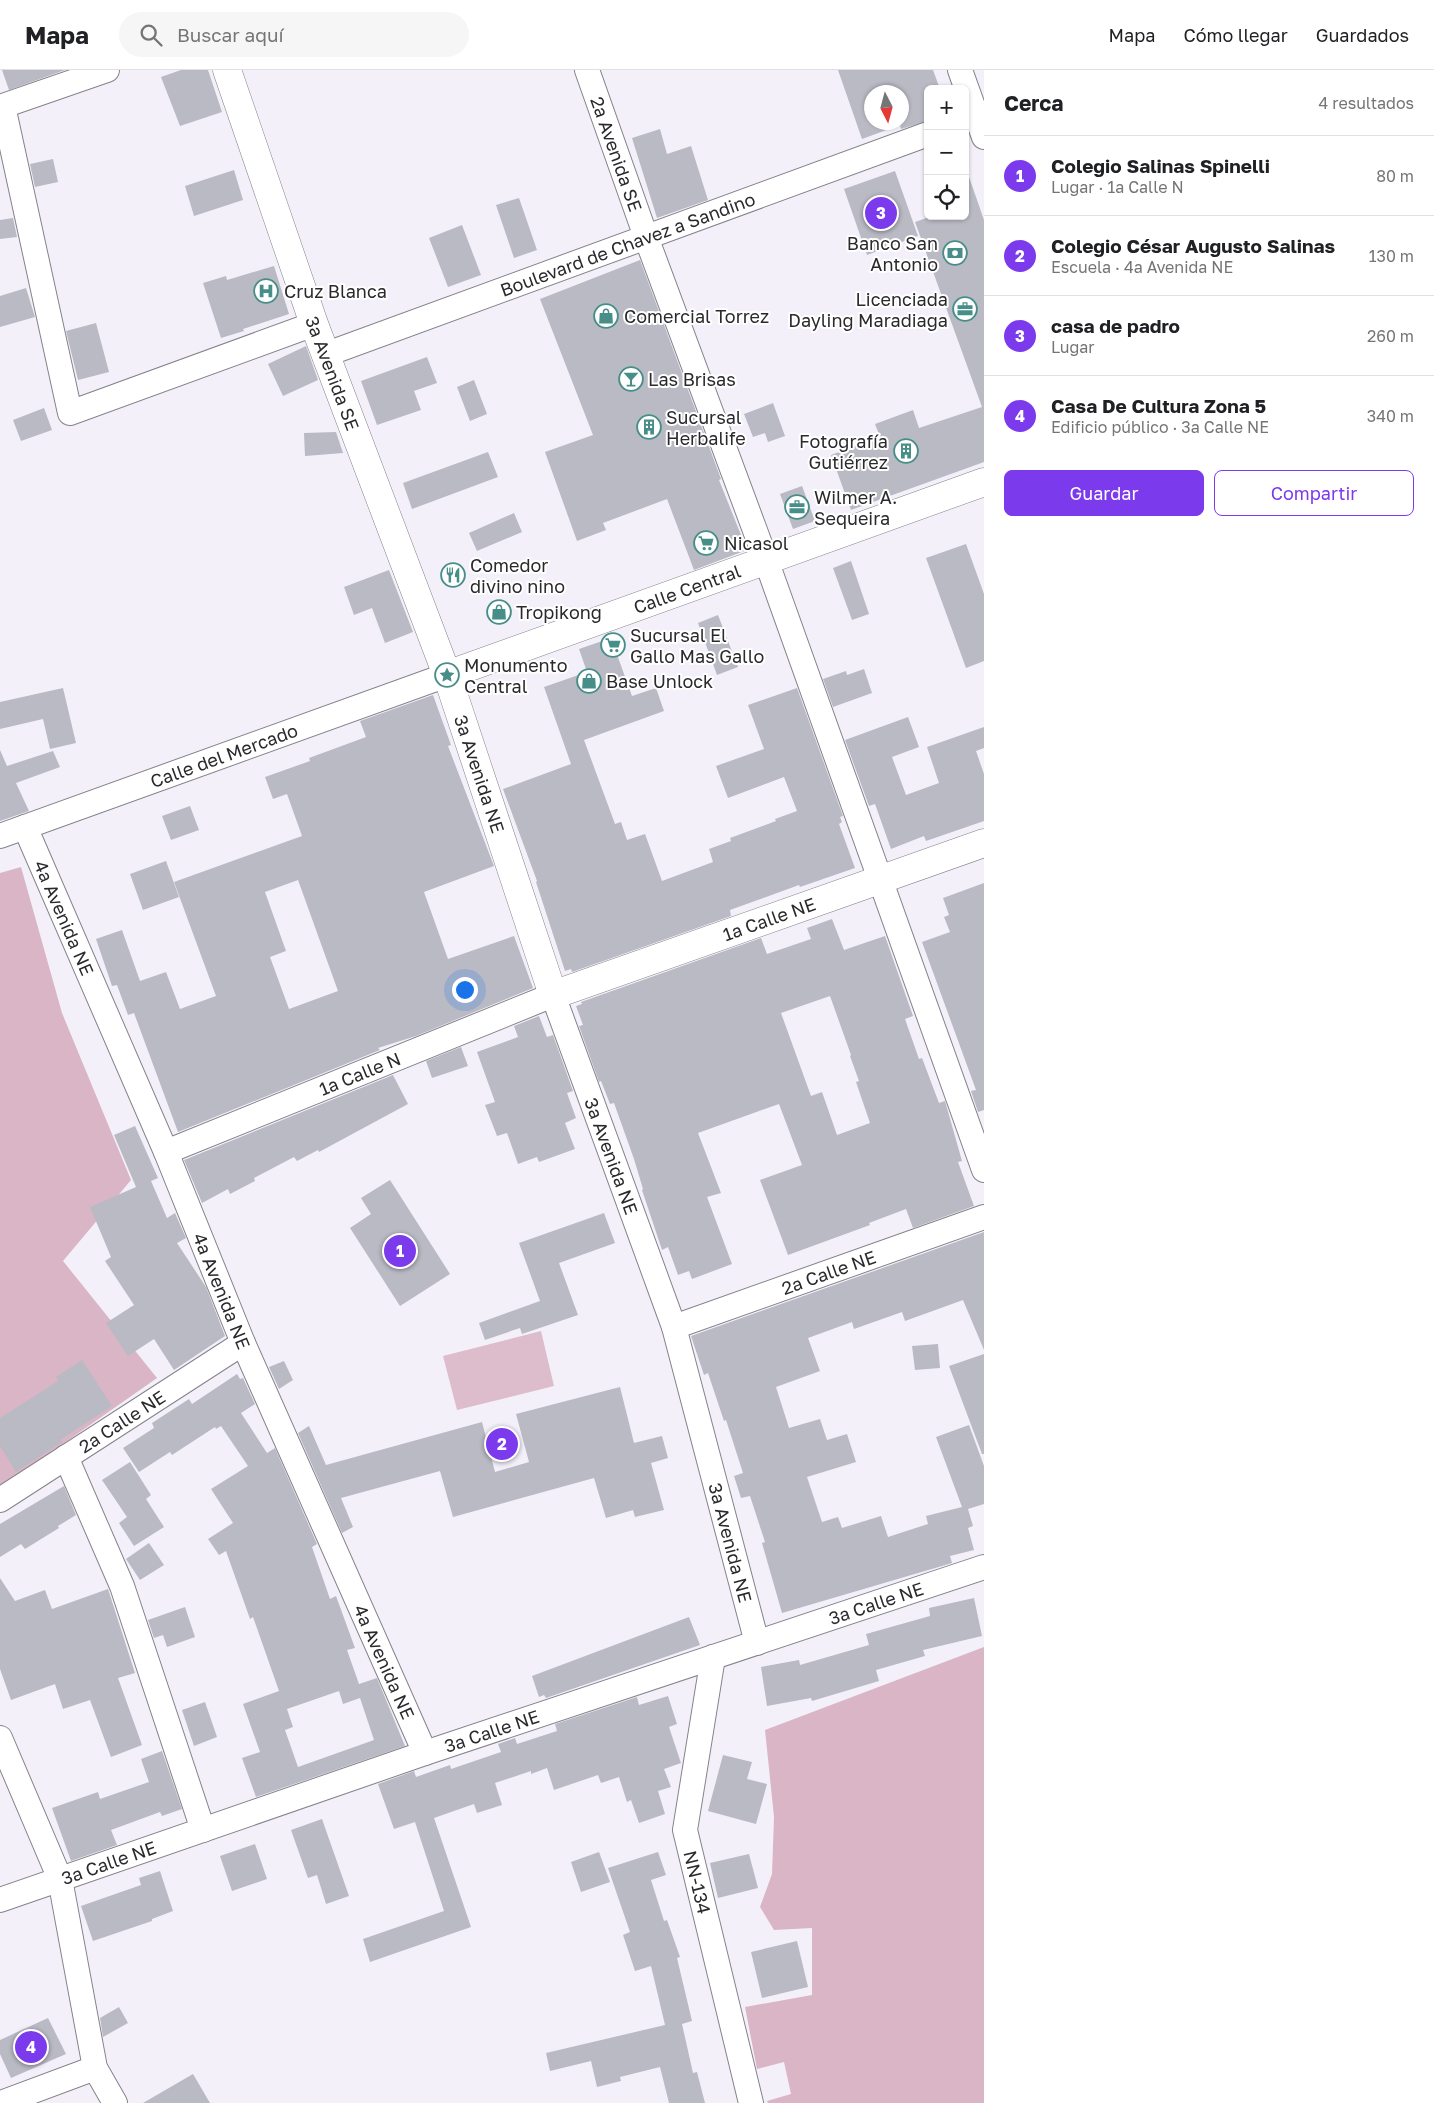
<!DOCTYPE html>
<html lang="es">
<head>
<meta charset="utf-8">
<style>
  body { margin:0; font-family:"Golos Text",sans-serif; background:#f6f6f6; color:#202124 }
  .controls { position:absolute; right:15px; top:15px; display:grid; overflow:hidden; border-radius:8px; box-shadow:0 1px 4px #0004 }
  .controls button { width:45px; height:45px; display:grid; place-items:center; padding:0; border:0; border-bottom:1px solid #e0e0e0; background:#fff; color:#202124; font:25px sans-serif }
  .compass { position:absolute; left:864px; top:15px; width:45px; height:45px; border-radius:50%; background:#fff; box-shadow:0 1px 4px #0004; rotate:174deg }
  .you { position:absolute; left:464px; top:919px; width:18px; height:18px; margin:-12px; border:4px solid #fff; border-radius:50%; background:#1a73e8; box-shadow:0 0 0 8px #1a73e833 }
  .badge { display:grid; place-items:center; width:32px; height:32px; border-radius:50%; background:#7c3aed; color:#fff; font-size:16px; font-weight:700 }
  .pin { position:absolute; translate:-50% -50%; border:2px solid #fff; box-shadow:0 1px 5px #0006 }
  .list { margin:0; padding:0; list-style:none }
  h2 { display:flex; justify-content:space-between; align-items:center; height:65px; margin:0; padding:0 20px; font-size:21px }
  h2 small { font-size:16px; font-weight:400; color:#757577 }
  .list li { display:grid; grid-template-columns:32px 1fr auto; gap:15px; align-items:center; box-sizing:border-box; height:80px; padding:0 20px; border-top:1px solid #e0e0e0 }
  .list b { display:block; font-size:19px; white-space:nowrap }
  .list p { margin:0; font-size:16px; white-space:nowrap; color:#757577 }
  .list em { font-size:16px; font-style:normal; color:#757577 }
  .actions { display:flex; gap:10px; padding:15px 20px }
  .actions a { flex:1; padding:11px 0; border:1px solid #7c3aed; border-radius:8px; text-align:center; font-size:18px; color:#7c3aed }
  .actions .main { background:#7c3aed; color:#fff }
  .icon { flex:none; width:28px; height:28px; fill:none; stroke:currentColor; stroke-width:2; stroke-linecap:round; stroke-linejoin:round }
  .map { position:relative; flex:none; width:984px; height:2033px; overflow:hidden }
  header { display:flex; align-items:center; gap:30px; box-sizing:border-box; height:70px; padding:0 25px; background:#fff; border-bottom:1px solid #e0e0e0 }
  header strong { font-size:24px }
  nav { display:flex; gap:28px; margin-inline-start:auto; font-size:18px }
  .search { width:350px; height:45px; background:#f6f6f6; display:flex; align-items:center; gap:12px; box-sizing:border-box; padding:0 18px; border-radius:28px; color:#757577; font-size:19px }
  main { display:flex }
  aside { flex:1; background:#fff }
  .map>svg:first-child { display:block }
  .green { fill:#ddbccb }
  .forest { fill:#dab5c6 }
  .building { fill:#b9bac4; fill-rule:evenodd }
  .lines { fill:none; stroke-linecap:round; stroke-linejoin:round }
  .minor-casing { stroke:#85828a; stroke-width:26 }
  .highway-casing { stroke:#85828a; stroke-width:29 }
  .minor { stroke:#fff; stroke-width:24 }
  .highway { stroke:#fff; stroke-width:28 }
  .labels { text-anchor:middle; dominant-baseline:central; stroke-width:4; stroke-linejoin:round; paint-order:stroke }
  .street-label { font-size:18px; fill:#2a292c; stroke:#fff }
  .poi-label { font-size:18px; fill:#2a292c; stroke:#fff; text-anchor:start }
</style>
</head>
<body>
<header>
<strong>Mapa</strong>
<div class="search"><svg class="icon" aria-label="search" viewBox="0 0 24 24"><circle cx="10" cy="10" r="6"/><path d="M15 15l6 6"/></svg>Buscar aquí</div>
<nav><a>Mapa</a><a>Cómo llegar</a><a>Guardados</a></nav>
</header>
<main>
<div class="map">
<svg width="984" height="2033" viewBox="0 0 984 2033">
  <rect width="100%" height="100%" fill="#f4f0fa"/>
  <path class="green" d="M541 1261 554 1316 457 1340 443 1286Z"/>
  <g class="forest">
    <path d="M21 797 62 943 131 1110 63 1191 157 1308 0 1418V803Z"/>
    <path d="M984 1577V2033H768L767 2031 791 2024 784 1992 757 1999 745 1937 812 1925V1858L774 1860 760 1837 772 1804 774 1747 765 1660Z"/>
  </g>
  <g class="building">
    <path d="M2 0H65L9 20Z"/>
    <path d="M181 0H208L222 42 180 56 161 7Z"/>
    <path d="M838 0H933L940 19H928V51L901 59 900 55 862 69ZM872 22H902V52H872Z"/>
    <path d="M660 59 667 84 691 76 708 130 657 148 632 68Z"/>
    <path d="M53 89 58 112 35 117 30 94Z"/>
    <path d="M234 100 243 130 194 146 185 116Z"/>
    <path d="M895 101 918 166 867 185 844 119Z"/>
    <path d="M968 104 984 150V392L851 440 831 385 880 367 875 354 913 340 919 358 982 337 915 152 932 146H965V105Z"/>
    <path d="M519 128 537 180 514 188 496 135Z"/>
    <path d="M13 148 17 167 0 169V150Z"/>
    <path d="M462 155 481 205 448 217 429 168Z"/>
    <path d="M640 190 721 409 719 410 747 480 694 500 667 429 603 453 606 460 577 471 545 382 593 365 540 229Z"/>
    <path d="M274 196 289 244 243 259 244 261 221 268 203 213 226 206 227 210Z"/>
    <path d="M26 218 35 247 0 257V226Z"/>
    <path d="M96 253 109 302 78 310 66 261Z"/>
    <path d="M306 276 318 310 283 326 268 294Z"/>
    <path d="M427 287 437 313 414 321 421 340 377 355 361 311Z"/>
    <path d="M474 310 487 344 470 351 457 317Z"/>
    <path d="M773 333 785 366 768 372 765 363 753 367 744 344Z"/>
    <path d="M44 338 52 360 21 371 13 350Z"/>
    <path d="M336 362 343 383 305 386 304 363Z"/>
    <path d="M488 382 498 407 412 439 403 413Z"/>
    <path d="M802 416 815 451 793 459 780 424Z"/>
    <path d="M514 443 522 462 477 481 469 463Z"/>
    <path d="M966 474 984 524V591L966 598 926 488Z"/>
    <path d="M851 491 869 544 852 550 833 498Z"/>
    <path d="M389 500 413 562 385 573 372 538 354 545 344 517Z"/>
    <path d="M718 545 738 597 717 605 698 553Z"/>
    <path d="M611 568 632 626 656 618 664 641 584 670 615 754 621 752 627 770 645 764 662 811 713 792 709 779 731 771 730 768 776 751 775 749 797 741 784 707 728 728 716 696 764 679 748 635 797 618 843 746 840 747 842 752 839 754 855 798 800 817 799 815 730 840 731 846 572 902 571 899 565 901 536 812 537 811 503 719 571 694 544 617 587 602 579 579Z"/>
    <path d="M864 599 872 623 833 637 823 609 846 601 847 605Z"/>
    <path d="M63 618 76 673 50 679 43 649 0 659V632Z"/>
    <path d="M433 625 451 675 448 676 494 796 424 822 448 889 514 866 533 918 416 966 378 978 380 980 178 1062 134 943 128 945 117 915 112 916 96 869 122 860 140 911 166 902 180 939 216 926 174 812 302 766 287 724 273 729 265 707 310 691 309 688 366 667 360 651ZM298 810 338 921 289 939 270 887 286 881 265 822Z"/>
    <path d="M908 647 919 677 892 687 906 725 939 713 927 677 984 657V678L976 681 984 704V751L926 771 924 766 891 779 875 734 869 736 845 670Z"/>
    <path d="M0 680 7 696 53 681 60 697 16 713 29 741 0 751Z"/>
    <path d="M190 736 199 760 171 770 162 746Z"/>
    <path d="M166 791 179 827 143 840 130 804Z"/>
    <path d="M984 813V1040L978 1042 971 1021 976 1020 922 872 950 862 944 847 949 845 943 828Z"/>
    <path d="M832 849 844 880 885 866 913 946 905 949 919 989 922 988 939 1033 945 1031 962 1091 958 1092 974 1136 913 1158 906 1139 869 1153 870 1155 788 1185 760 1110 802 1095 779 1034 698 1063 721 1123 707 1127 732 1194 692 1209 689 1201 678 1205 668 1177 662 1180 642 1120 643 1119 634 1089 614 1033 610 1034 601 1011 599 1012 579 956 583 955 576 936 582 934 581 932 761 868 767 884 811 869 807 858ZM830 926 851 985 850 986 859 1011 856 1012 870 1053 837 1065 822 1022 811 1026 781 943Z"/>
    <path d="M539 946 547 967 553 965 573 1021 567 1023 576 1048 565 1053 575 1079 539 1092 537 1087 518 1094 507 1063 497 1066 485 1035 495 1032 477 982 518 967 514 956Z"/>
    <path d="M461 977 468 996 432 1008 426 991Z"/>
    <path d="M393 1005 408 1034 319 1082 318 1080 297 1091 294 1087 254 1108 255 1111 230 1124 228 1119 202 1133 184 1090Z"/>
    <path d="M135 1056 158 1108 151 1111 167 1148 175 1143 186 1168 177 1173 206 1217 225 1266 174 1300 154 1269 128 1286 106 1253 134 1235 105 1191 111 1187 90 1137 136 1117 114 1065Z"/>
    <path d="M390 1110 450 1204 400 1236 350 1158 371 1144 361 1128Z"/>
    <path d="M604 1143 615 1173 559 1193 578 1245 522 1264 520 1258 485 1270 479 1253 540 1231 519 1173Z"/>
    <path d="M984 1162V1280L963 1230 905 1251 902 1242 854 1259 852 1252 808 1268 820 1301 776 1317 789 1358 820 1349 827 1370 847 1364 856 1392 807 1407 822 1452 838 1447 842 1458 881 1446 888 1467 928 1454 926 1446 962 1437 936 1367 969 1355 984 1396V1434L968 1439 973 1456 968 1458 974 1480 950 1486 952 1493 942 1496 782 1543 762 1473 765 1472 750 1426 741 1428 734 1406 743 1403 726 1350 724 1351 708 1303 704 1305 691 1266Z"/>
    <path d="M938 1274 940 1298 915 1300 912 1276Z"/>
    <path d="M984 1284V1384H982L949 1296Z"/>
    <path d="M82 1290 112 1336 60 1370 62 1372 16 1402 0 1376V1348L58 1311 56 1307Z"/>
    <path d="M284 1291 293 1310 279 1319 269 1297Z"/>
    <path d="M237 1304 240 1309 243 1308 255 1334 241 1343 267 1383 275 1378 317 1474 312 1477 330 1529 336 1526 355 1578 347 1580 359 1614 377 1608 405 1676 256 1727 242 1688 260 1682 243 1634 279 1621 253 1547 250 1549 226 1481 219 1485 208 1469 233 1453 211 1419 248 1396 221 1356 216 1359 215 1357 172 1385 170 1382 139 1402 123 1378 154 1358 152 1353 189 1329 192 1334ZM339 1621 343 1634 360 1628 374 1670 298 1697 285 1660 293 1657 287 1639Z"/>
    <path d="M620 1317 634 1373 662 1366 668 1388 651 1393 664 1440 635 1447 633 1440 606 1448 594 1408 453 1447 440 1401 341 1428 353 1457 342 1463 298 1363 309 1356 326 1395 482 1352 495 1402 529 1392 516 1344Z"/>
    <path d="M130 1392 151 1425 146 1429 164 1457 134 1476 119 1453 127 1447 102 1410Z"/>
    <path d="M64 1416 76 1445 58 1456 59 1458 25 1479 21 1474 0 1487V1454Z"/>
    <path d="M149 1473 164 1495 140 1510 126 1489Z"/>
    <path d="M0 1508 15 1531 45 1520 52 1539 108 1519 135 1603 118 1608 142 1675 111 1687 90 1630 63 1639 55 1614 11 1630 0 1599Z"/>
    <path d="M974 1528 982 1566 923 1580 925 1586 876 1600 879 1611 812 1631 811 1628 767 1636 761 1597 799 1590 800 1595 869 1575 866 1564 930 1546 929 1538Z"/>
    <path d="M185 1537 195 1567 167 1577 163 1565 154 1568 148 1550Z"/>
    <path d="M689 1547 700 1575 546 1628 544 1625 539 1627 532 1606Z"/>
    <path d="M668 1626 677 1654 669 1657 681 1693 664 1699 671 1717 658 1721 665 1744 639 1753 631 1730 627 1732 619 1707 601 1713 598 1705 554 1720 547 1698 531 1704V1701L495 1713 502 1735 477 1743 474 1734 434 1748 471 1857 370 1892 363 1869 444 1841 415 1752 394 1759 378 1714 414 1701 416 1707 450 1695 451 1699 501 1682 498 1674 515 1668 517 1674 557 1661 555 1654 637 1627 639 1635Z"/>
    <path d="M205 1632 217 1667 194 1676 182 1640Z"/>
    <path d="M162 1681 182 1739 162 1746 160 1742 111 1760 117 1775 71 1791 52 1738 98 1722 100 1729 149 1712 141 1689Z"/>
    <path d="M723 1685 752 1692 747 1709 767 1714 756 1754 708 1741Z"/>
    <path d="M322 1749 349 1826 326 1834 317 1805 308 1808 291 1760Z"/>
    <path d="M255 1774 267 1809 232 1821 220 1786Z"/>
    <path d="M599 1782 610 1812 581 1822 571 1792Z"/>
    <path d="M658 1782 666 1805 651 1810 664 1851 667 1850 680 1887 677 1888 692 1951 682 1954 693 2003 697 2002 705 2033H669L660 1997 620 2007 621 2011 597 2017 591 1991 550 2001 546 1983 665 1955 651 1896 635 1901 623 1865 630 1862 608 1798Z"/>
    <path d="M749 1784 758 1818 718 1828 710 1793Z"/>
    <path d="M160 1801 173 1841 152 1849V1851L93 1871 81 1836 141 1815 139 1808Z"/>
    <path d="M797 1871 808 1917 762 1928 751 1882Z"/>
    <path d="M119 1937 128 1953 103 1967 100 1948Z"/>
    <path d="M48 1948 66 1984 11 2008 0 1984V1970Z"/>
    <path d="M193 2004 210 2033H143Z"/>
  </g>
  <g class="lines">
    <g class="minor-casing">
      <g id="minor">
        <path d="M107 0 3 36 70 343 314 254"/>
        <path id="s1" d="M587 0 646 167 766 490 984 1100"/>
        <path d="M960 0 984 67"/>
        <path id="s2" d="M327 284 928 64"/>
        <path id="s3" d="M25 757 166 1082 243 1273 425 1683"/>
        <path id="s4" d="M0 766 447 605"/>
        <path id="s5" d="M166 1082 553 925 674 1257 757 1573"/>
        <path id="s6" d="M674 1257 984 1147"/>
        <path d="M66 1387 122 1516 203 1760"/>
        <path id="s7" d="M0 1430 243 1273"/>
        <path id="s8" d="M713 1587 685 1760 751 2033"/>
        <path d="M0 1668 60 1809 95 1998 115 2033"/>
        <path id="s9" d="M0 1830 425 1683 984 1497"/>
        <path d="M1 2033 95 1998"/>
      </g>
    </g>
    <g class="highway-casing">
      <g id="highway">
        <path id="s10" d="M227 0 314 254 447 605 553 925 984 773"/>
        <path id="s11" d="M447 605 984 412"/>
      </g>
    </g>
    <use href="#minor" class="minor"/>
    <use href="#highway" class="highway"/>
  </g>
  <defs>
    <g id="bank-ring" transform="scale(1.25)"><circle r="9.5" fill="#fff" stroke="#478e88" stroke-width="1.5"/><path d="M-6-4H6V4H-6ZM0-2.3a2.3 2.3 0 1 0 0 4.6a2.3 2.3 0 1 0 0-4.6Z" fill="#478e88"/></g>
    <g id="hospital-ring" transform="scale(1.25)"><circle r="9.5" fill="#fff" stroke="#478e88" stroke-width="1.5"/><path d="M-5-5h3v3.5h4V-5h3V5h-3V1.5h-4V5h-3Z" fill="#478e88"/></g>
    <g id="office-ring" transform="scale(1.25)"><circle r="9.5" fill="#fff" stroke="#478e88" stroke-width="1.5"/><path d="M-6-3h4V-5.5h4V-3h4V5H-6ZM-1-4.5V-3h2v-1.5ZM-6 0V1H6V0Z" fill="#478e88"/></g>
    <g id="shop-ring" transform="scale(1.25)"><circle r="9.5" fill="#fff" stroke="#478e88" stroke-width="1.5"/><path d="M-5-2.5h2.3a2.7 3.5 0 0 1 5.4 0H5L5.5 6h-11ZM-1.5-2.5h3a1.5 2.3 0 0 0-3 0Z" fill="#478e88"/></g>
    <g id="bar-ring" transform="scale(1.25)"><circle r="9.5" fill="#fff" stroke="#478e88" stroke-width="1.5"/><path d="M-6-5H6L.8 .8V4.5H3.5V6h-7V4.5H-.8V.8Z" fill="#478e88"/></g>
    <g id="building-ring" transform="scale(1.25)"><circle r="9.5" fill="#fff" stroke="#478e88" stroke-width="1.5"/><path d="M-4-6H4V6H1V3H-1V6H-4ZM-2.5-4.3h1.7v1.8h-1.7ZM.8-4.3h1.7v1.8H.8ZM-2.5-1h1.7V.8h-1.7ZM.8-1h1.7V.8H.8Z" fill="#478e88"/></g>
    <g id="supermarket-ring" transform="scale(1.25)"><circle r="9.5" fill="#fff" stroke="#478e88" stroke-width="1.5"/><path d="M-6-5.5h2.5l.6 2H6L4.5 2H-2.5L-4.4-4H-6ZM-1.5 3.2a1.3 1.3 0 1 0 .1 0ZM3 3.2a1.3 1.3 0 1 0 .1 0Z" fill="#478e88"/></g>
    <g id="restaurant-ring" transform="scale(1.25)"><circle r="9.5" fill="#fff" stroke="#478e88" stroke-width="1.5"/><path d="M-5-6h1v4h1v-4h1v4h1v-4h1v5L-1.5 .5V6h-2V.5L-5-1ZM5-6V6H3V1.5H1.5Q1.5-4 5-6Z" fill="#478e88"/></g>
    <g id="sight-ring" transform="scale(1.25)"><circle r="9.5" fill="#fff" stroke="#478e88" stroke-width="1.5"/><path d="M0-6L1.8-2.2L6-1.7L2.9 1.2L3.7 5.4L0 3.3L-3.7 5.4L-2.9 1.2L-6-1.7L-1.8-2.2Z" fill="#478e88"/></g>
  </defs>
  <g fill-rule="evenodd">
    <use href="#bank-ring" x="955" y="183"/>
    <use href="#hospital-ring" x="266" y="221"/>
    <use href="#office-ring" x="965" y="239"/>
    <use href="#shop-ring" x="606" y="246"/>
    <use href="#bar-ring" x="631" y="309"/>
    <use href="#building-ring" x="649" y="357"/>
    <use href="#building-ring" x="906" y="381"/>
    <use href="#office-ring" x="797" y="437"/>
    <use href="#supermarket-ring" x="706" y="473"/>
    <use href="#restaurant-ring" x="453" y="505"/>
    <use href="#shop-ring" x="499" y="542"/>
    <use href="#supermarket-ring" x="613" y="575"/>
    <use href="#sight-ring" x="447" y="605"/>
    <use href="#shop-ring" x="589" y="611"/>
  </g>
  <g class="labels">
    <g class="street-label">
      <text stroke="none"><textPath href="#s1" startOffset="89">2a Avenida SE</textPath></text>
      <text stroke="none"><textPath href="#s2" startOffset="320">Boulevard de Chavez a Sandino</textPath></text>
      <text stroke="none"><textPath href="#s10" startOffset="321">3a Avenida SE</textPath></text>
      <text stroke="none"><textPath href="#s11" startOffset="255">Calle Central</textPath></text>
      <text stroke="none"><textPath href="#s4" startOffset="238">Calle del Mercado</textPath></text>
      <text stroke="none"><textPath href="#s10" startOffset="748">3a Avenida NE</textPath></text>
      <text stroke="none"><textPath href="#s3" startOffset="99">4a Avenida NE</textPath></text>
      <text stroke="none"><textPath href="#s10" startOffset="1210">1a Calle NE</textPath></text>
      <text stroke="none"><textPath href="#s5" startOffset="209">1a Calle N</textPath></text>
      <text stroke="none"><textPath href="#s5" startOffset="589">3a Avenida NE</textPath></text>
      <text stroke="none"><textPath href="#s6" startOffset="164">2a Calle NE</textPath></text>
      <text stroke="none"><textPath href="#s3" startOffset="504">4a Avenida NE</textPath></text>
      <text stroke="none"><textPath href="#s7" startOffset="145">2a Calle NE</textPath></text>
      <text stroke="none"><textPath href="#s5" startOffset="994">3a Avenida NE</textPath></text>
      <text stroke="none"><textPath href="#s9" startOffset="925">3a Calle NE</textPath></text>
      <text stroke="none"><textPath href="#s3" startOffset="909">4a Avenida NE</textPath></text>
      <text stroke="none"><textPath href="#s9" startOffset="520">3a Calle NE</textPath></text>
      <text stroke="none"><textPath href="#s9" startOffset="115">3a Calle NE</textPath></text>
      <text stroke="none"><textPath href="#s8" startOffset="229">NN-134</textPath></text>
    </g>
    <g class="poi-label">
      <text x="938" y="173" text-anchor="end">Banco San<tspan x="938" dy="21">Antonio</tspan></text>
      <text x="284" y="221">Cruz Blanca</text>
      <text x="948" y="229" text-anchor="end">Licenciada<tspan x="948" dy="21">Dayling Maradiaga</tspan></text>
      <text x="624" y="246">Comercial Torrez</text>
      <text x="648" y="309">Las Brisas</text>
      <text x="666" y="347">Sucursal<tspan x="666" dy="21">Herbalife</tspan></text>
      <text x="888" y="371" text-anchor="end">Fotografía<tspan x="888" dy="21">Gutiérrez</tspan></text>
      <text x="814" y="427">Wilmer A.<tspan x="814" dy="21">Sequeira</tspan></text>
      <text x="724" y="473">Nicasol</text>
      <text x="470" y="495">Comedor<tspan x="470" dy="21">divino nino</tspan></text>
      <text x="516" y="542">Tropikong</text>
      <text x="630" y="565">Sucursal El<tspan x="630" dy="21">Gallo Mas Gallo</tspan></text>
      <text x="464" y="595">Monumento<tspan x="464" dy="21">Central</tspan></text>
      <text x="606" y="611">Base Unlock</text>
    </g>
  </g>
</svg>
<div class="controls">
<button>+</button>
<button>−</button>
<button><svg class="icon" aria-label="locate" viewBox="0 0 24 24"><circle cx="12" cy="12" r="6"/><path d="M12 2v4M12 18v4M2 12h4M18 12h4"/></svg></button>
</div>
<svg class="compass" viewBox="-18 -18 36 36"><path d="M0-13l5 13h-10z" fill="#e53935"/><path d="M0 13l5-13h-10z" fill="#757577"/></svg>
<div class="you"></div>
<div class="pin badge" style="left:400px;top:1181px">1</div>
<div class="pin badge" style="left:502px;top:1374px">2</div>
<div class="pin badge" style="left:881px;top:143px">3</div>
<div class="pin badge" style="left:31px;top:1977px">4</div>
</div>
<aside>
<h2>Cerca<small>4 resultados</small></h2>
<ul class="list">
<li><span class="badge">1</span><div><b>Colegio Salinas Spinelli</b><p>Lugar · 1a Calle N</p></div><em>80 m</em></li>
<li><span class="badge">2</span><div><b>Colegio César Augusto Salinas</b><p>Escuela · 4a Avenida NE</p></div><em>130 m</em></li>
<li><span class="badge">3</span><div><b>casa de padro</b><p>Lugar</p></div><em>260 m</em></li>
<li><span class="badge">4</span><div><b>Casa De Cultura Zona 5</b><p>Edificio público · 3a Calle NE</p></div><em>340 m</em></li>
</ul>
<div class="actions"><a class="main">Guardar</a><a>Compartir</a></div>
</aside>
</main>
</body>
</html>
